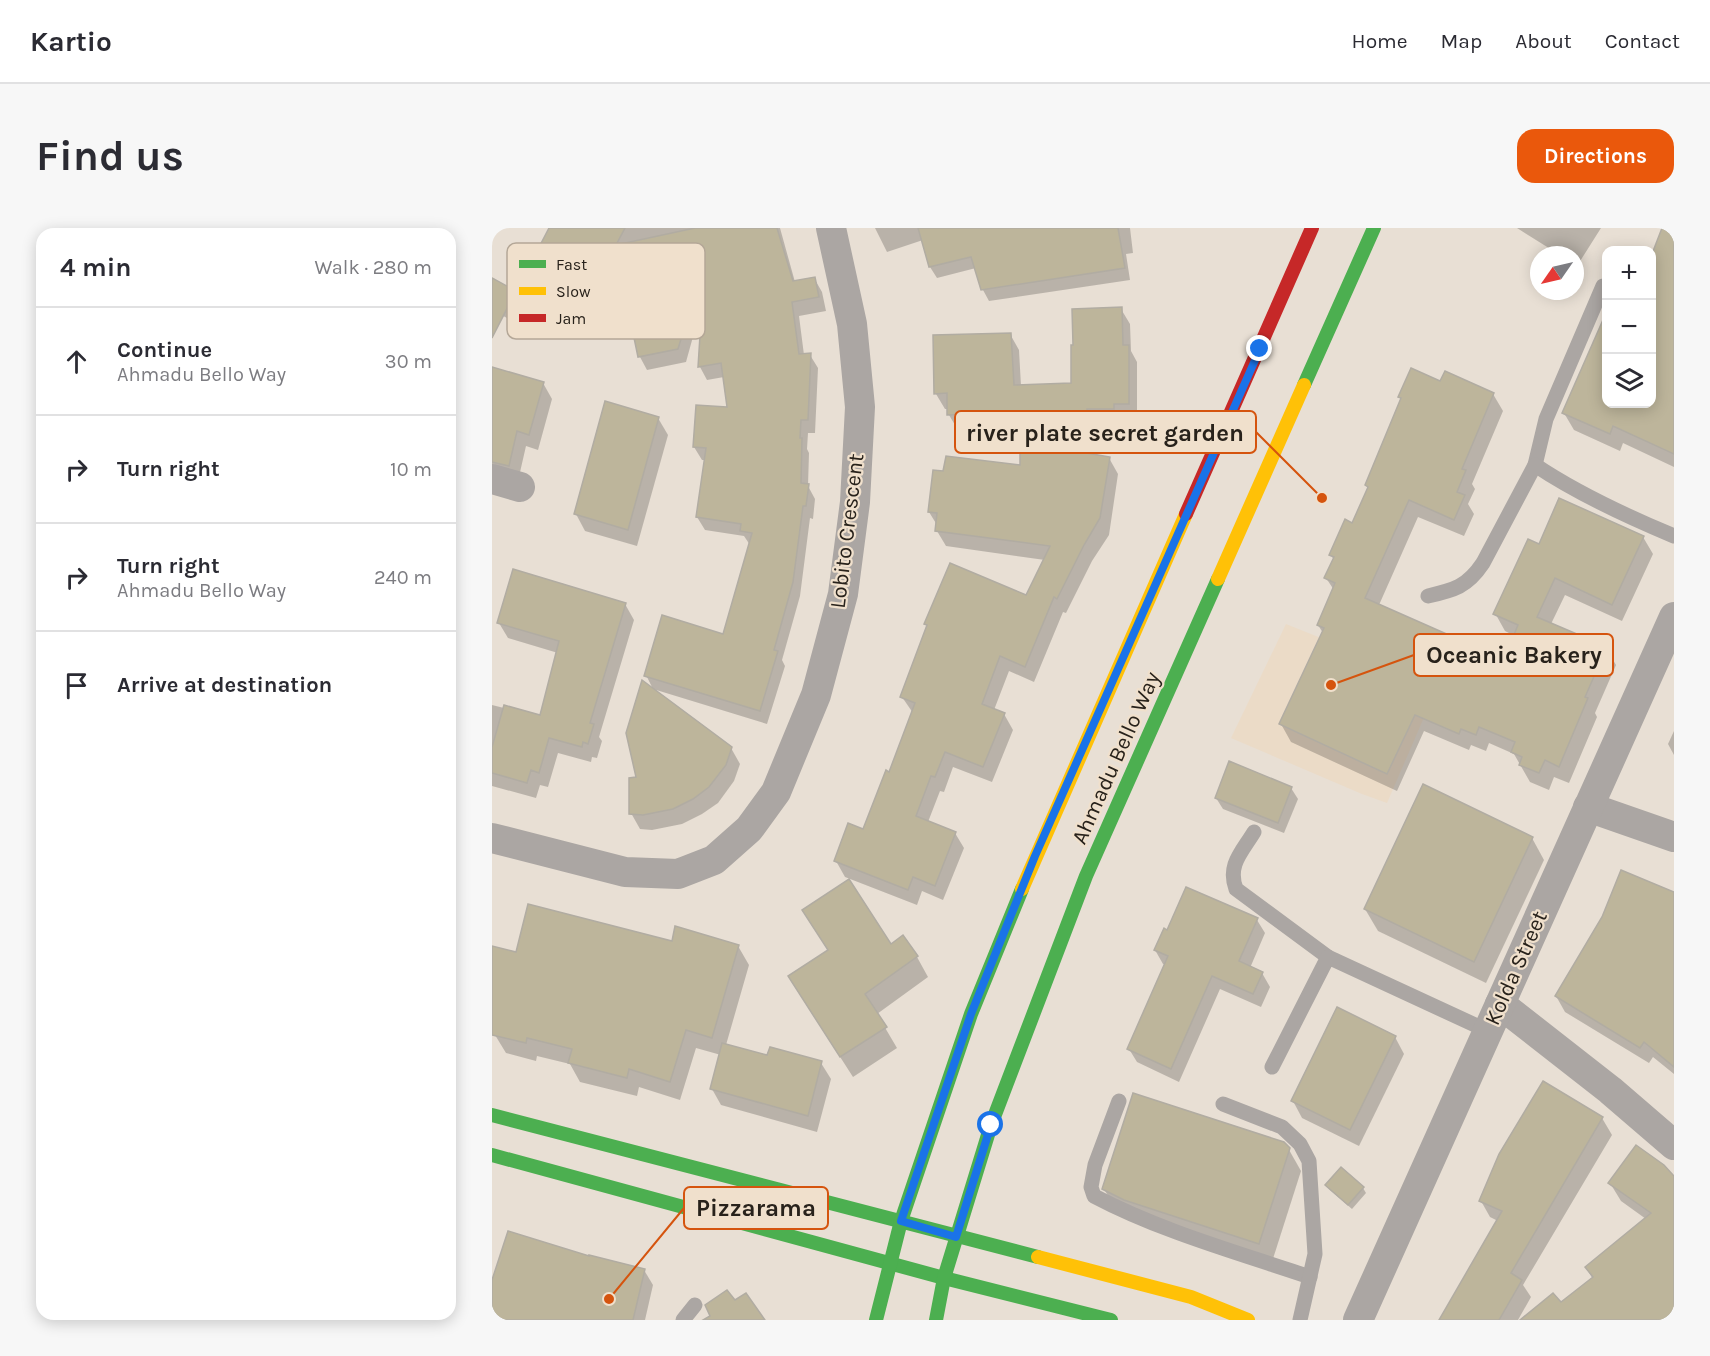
<!DOCTYPE html>
<html lang="en">
<head>
<meta charset="utf-8">
<style>
  body { margin:0; font-family:Karla,sans-serif; background:#f7f7f7; color:#2b2b33 }
  .controls { position:absolute; right:18px; top:18px; display:grid; overflow:hidden; border-radius:12px; box-shadow:0 3px 15px #0003 }
  .controls button { width:54px; height:54px; display:grid; place-items:center; padding:0; border:0; border-bottom:2px solid #e1e1e2; background:#fff; color:#2b2b33; font:30px sans-serif }
  .compass { position:absolute; left:1038px; top:18px; width:54px; height:54px; border-radius:50%; background:#fff; box-shadow:0 3px 15px #0003; rotate:236deg }
  .stop { position:absolute; width:18px; height:18px; margin:-14px; border:4px solid #1a73e8; border-radius:50%; background:#fff }
  .stop.end { background:#1a73e8; border-color:#fff; box-shadow:0 2px 6px #0008 }
  .list { margin:0; padding:0; list-style:none }
  h2 { display:flex; justify-content:space-between; align-items:center; height:78px; margin:0; padding:0 24px; font-size:26px }
  h2 small { font-size:20px; font-weight:400; color:#7c7c81 }
  .list li { display:grid; grid-template-columns:39px 1fr auto; gap:18px; align-items:center; box-sizing:border-box; height:108px; padding:0 24px; border-top:2px solid #e1e1e2 }
  .list b { display:block; font-size:22px; white-space:nowrap }
  .list p { margin:0; font-size:20px; white-space:nowrap; color:#7c7c81 }
  .list em { font-size:20px; font-style:normal; color:#7c7c81 }
  .icon { flex:none; width:33px; height:33px; fill:none; stroke:currentColor; stroke-width:2; stroke-linecap:round; stroke-linejoin:round }
  .map { position:relative; flex:none; width:1182px; height:1092px; overflow:hidden; border-radius:18px }
  header { display:flex; align-items:center; gap:36px; box-sizing:border-box; height:84px; padding:0 30px; background:#fff; border-bottom:2px solid #e1e1e2 }
  header strong { font-size:28px }
  nav { display:flex; gap:33px; margin-inline-start:auto; font-size:21px }
  .intro { display:flex; align-items:center; justify-content:space-between; box-sizing:border-box; height:144px; padding:0 36px }
  h1 { margin:0; font-size:42px }
  .button { padding:15px 27px; border-radius:18px; background:#ea580c; color:#fff; font-size:21px; font-weight:700 }
  main { display:flex; gap:36px; padding:0 36px }
  aside { flex:1; background:#fff; border-radius:18px; box-shadow:0 3px 15px #0003 }
  .map>svg:first-child { display:block }
  .built { fill:#ebdbc7 }
  .shadow { fill:#0003 }
  .building { fill:#bdb59b; stroke:#b1aca2; stroke-width:1.5 }
  .lines { fill:none; stroke-linecap:round; stroke-linejoin:round }
  .lane { stroke:#aba6a3; stroke-width:15 }
  .street { stroke:#aba6a3; stroke-width:30 }
  .fast { stroke:#4caf50; stroke-width:14 }
  .slow { stroke:#ffc107; stroke-width:14 }
  .jam { stroke:#c62828; stroke-width:14 }
  .route { stroke:#1a73e8; stroke-width:8 }
  .labels { text-anchor:middle; dominant-baseline:central; stroke-width:4.5; stroke-linejoin:round; paint-order:stroke }
  .street-label { font-size:22px; fill:#28221b; stroke:#f0e0cc }
  .key { fill:#f0e0cc; stroke:#b4a797; stroke-width:1.5 }
  .key-label { font-size:16px; fill:#28221b }
  .leader { fill:none; stroke:#d5540e; stroke-width:2 }
  .callout-dot { fill:#d5540e; stroke:#f0e0cc; stroke-width:2 }
  .callout { fill:#f0e0cc; stroke:#d5540e; stroke-width:2 }
  .callout-label { font-size:24px; text-anchor:middle; font-weight:bold; fill:#28221b }
</style>
</head>
<body>
<header>
<strong>Kartio</strong>
<nav><a>Home</a><a>Map</a><a>About</a><a>Contact</a></nav>
</header>
<div class="intro"><h1>Find us</h1><a class="button">Directions</a></div>
<main>
<aside>
<h2>4 min<small>Walk · 280 m</small></h2>
<ul class="list">
<li><svg class="icon" aria-label="ahead" viewBox="0 0 24 24"><path d="M12 20V5M6 11l6-6 6 6"/></svg><div><b>Continue</b><p>Ahmadu Bello Way</p></div><em>30 m</em></li>
<li><svg class="icon" aria-label="right" viewBox="0 0 24 24"><path d="M7 20v-9h11M14 6l5 5-5 5"/></svg><div><b>Turn right</b></div><em>10 m</em></li>
<li><svg class="icon" aria-label="right" viewBox="0 0 24 24"><path d="M7 20v-9h11M14 6l5 5-5 5"/></svg><div><b>Turn right</b><p>Ahmadu Bello Way</p></div><em>240 m</em></li>
<li><svg class="icon" aria-label="arrive" viewBox="0 0 24 24"><path d="M6 21V4h12l-3 4 3 4H6"/></svg><div><b>Arrive at destination</b></div></li>
</ul>
</aside>
<div class="map">
<svg width="1182" height="1092" viewBox="0 0 1182 1092">
  <rect width="100%" height="100%" fill="#e8dfd4"/>
  <path class="built" d="M794 396 946 457 895 575 870 566 739 510Z"/>
  <g class="shadow">
    <path d="M58 0H288L303 54 322 50 330 64 334 83 307 88 312 127H318L326 140 323 205H316L315 221 317 225 316 258 323 271 321 291 318 290 308 368 290 432 293 438 275 496 161 461 154 447 232 408 258 317 252 308 213 302 205 289 214 232H210L202 219 237 181 232 149 215 152 208 139 211 87H207L194 134 155 142 148 129 137 80 128 67 124 45 102 86 65 66 57 53 61 45 53 40 45 27Z"/>
    <path d="M383 0H638L641 25 634 26 638 52 497 73 491 62 484 40 445 50 438 39 431 12 395 24Z"/>
    <path d="M1025 0H1109L1085 38 1083 37V27H1068Z"/>
    <path d="M1172 0H1182V239L1131 215 1128 223 1082 202 1072 185 1114 89V176H1160V30Z"/>
    <path d="M0 63 23 64 26 69 15 90 0 82Z"/>
    <path d="M629 81 638 96 639 123 645 134V191H630V196H603V228L617 230 626 246 617 307 600 333 574 385 571 384 542 454 517 443 502 482 512 486 521 502 500 554 461 539 452 564 448 563 436 594 463 605 472 620 451 672 430 663 425 677 353 649 344 633 372 603 398 545 421 485 410 469 436 400 434 396 535 369 553 332 454 318 445 303V297L437 284 453 245 530 238 529 200 466 202 457 187V181H453L444 166 518 106 527 122 529 158 580 157Z"/>
    <path d="M0 141 51 155 60 171 46 222 34 218 26 253 0 242Z"/>
    <path d="M949 155 1001 166 1011 183 980 256 983 261 976 276 982 286 972 308 926 289 887 377 958 410 960 413 1011 435 1023 408 1013 403 1003 385 1047 318 1151 309 1161 326 1130 393 1073 367 1059 396 1114 420 1124 437 1103 485 1105 489 1077 555 1062 549 1057 562 1038 554 1022 526 997 515 994 523 979 517 977 522 932 503 905 563 799 514 789 496 831 405 826 397 842 362 834 350 842 332 839 327 861 297 877 261 875 257 910 173 908 169Z"/>
    <path d="M166 190 176 207 145 318 93 303 84 286Z"/>
    <path d="M133 376 142 392 107 509 110 513 105 530 100 529 99 534 66 525 56 559 48 557 44 570 0 558V477L49 489 66 425 16 410 7 395Z"/>
    <path d="M1182 503V527L1176 516Z"/>
    <path d="M239 520 248 536 242 553 226 575 210 586 190 596 160 602 148 601 139 585Z"/>
    <path d="M799 560 806 571 792 605 731 581 724 570Z"/>
    <path d="M1040 610 1052 632 994 755 886 703 873 681Z"/>
    <path d="M1182 666V846L1161 829 1157 835 1073 784 1064 768Z"/>
    <path d="M765 692 773 705 758 740 770 745 778 759 769 779 728 761 687 854 645 834 637 821 674 737 671 736 663 722 676 704Z"/>
    <path d="M182 714 246 718 257 737 234 817 276 829 329 835 339 851 325 904 229 877 220 861 229 827 204 820 188 872 147 859 145 868 88 854 78 836 45 828 44 833 14 825 3 807 0 806V719L25 726Z"/>
    <path d="M425 729 436 749 385 786 405 820 361 849 309 768Z"/>
    <path d="M903 809 912 826 867 918 810 890 801 873Z"/>
    <path d="M1110 890 1120 907 1031 1057 1039 1069 1026 1092H949L1006 993 998 989 989 973Z"/>
    <path d="M796 920 809 943 779 1037 625 983 612 961Z"/>
    <path d="M849 941 871 960 874 965 860 981 838 962 835 957Z"/>
    <path d="M1182 950V1092H1035L1068 1076 1101 1051 1094 1040 1154 991 1129 973 1118 955Z"/>
    <path d="M98 1030 152 1042 161 1057 153 1092H0V1071Z"/>
  </g>
  <g class="building">
    <path d="M57 0H133L124 17 203 0H285L301 53 323 49 327 69 300 74 307 126 319 125 316 192H309L308 210H310L309 255 317 256 314 278H311L301 354 282 422 286 423 268 483 152 448 170 387 231 406 260 305 248 303 249 296 204 289 214 220 201 219 204 177 235 179 229 135 206 139 210 76 200 74 186 121 146 129 133 66 127 67 119 27 95 73 56 53 63 37 43 27Z"/>
    <path d="M426 0H626L633 40 489 62 479 29 437 39Z"/>
    <path d="M1170 0H1182V226L1121 198 1118 206 1070 185 1114 85V176H1160V26Z"/>
    <path d="M0 50 24 63 0 110Z"/>
    <path d="M630 79 631 117H637V176H622V181H595V225L618 229 608 290 592 317 565 371 562 369 533 439 508 428 490 476 513 485 491 539 453 524 443 549 439 548 424 588 464 604 443 658 421 649 416 662 342 633 356 595 371 601 394 542 397 544 423 475 408 469 435 397 432 396 458 335 534 367 558 318 443 303 445 285 436 284 441 242 451 243 454 228 528 237V185L455 187V165L442 166 441 107 519 105 522 157 579 155V117H581L580 81Z"/>
    <path d="M0 139 52 154 37 207 25 203 17 238 0 234Z"/>
    <path d="M919 140 948 153 953 143 1002 165 970 241 974 242 965 264 973 267 962 292 917 272 873 370 959 408 958 411 1011 433 1026 397 1001 386 1036 311 1047 316 1067 270 1152 308 1120 377 1063 350 1045 389 1115 419 1093 469 1096 470 1067 539 1053 532 1047 545 1027 537 1030 529 1019 524 1023 514 987 499 984 507 969 501 967 506 923 487 895 546 787 496 832 400 825 397 843 355 832 350 842 329 837 327 853 291 860 295 876 259 873 257 909 170 906 169Z"/>
    <path d="M113 173 167 189 136 302 82 286Z"/>
    <path d="M21 341 134 375 98 495 102 496 96 516 91 514 90 519 57 510 47 545 39 542 35 555 0 545V519L12 477 48 487 67 413 5 395Z"/>
    <path d="M150 452 240 519 234 537 217 559 201 571 181 581 151 587 137 586V550L144 549 134 505Z"/>
    <path d="M737 533 800 559 786 595 723 570Z"/>
    <path d="M931 556 1041 609 982 734 872 681Z"/>
    <path d="M1129 642 1182 664V839L1152 814 1148 820 1063 768 1110 689Z"/>
    <path d="M357 651 399 716 411 707 426 728 373 766 395 799 348 829 296 748 336 722 310 682Z"/>
    <path d="M694 659 766 690 747 733 771 744 761 766 720 748 679 841 635 821 676 728 662 722 672 700 675 702Z"/>
    <path d="M36 676 180 713 183 698 247 717 220 810 194 802 178 854 137 841 135 850 76 835 80 821 35 810 34 815 0 807V718L24 724Z"/>
    <path d="M845 779 904 808 858 902 799 873Z"/>
    <path d="M230 815 275 827 278 819 330 833 316 888 218 861Z"/>
    <path d="M1051 853 1111 889 1019 1045 1030 1052 1007 1092H947L1010 983 987 973 1007 926Z"/>
    <path d="M641 865 792 914 798 920 767 1016 632 972 610 961Z"/>
    <path d="M1144 917 1172 937 1182 948V1092H1028L1061 1065 1069 1074 1101 1049 1093 1039 1159 985 1116 955Z"/>
    <path d="M849 939 872 959 856 977 833 957Z"/>
    <path d="M16 1003 97 1028V1027L153 1041 141 1092H0V1052Z"/>
    <path d="M235 1062 243 1072 254 1065 273 1092H211L218 1088 213 1077Z"/>
  </g>
  <g class="lines">
    <g class="lane">
      <path d="M1043 237 1054 191 1111 58"/>
      <path d="M936 368C962 362 975 359 991 335L1043 237C1086 266 1134 288 1182 308"/>
      <path d="M762 604C750 624 735 637 744 661L836 729"/>
      <path d="M780 839 836 729 996 803"/>
      <path d="M627 873 603 937 599 959 602 968C668 1003 747 1025 818 1049"/>
      <path d="M731 876 790 899 808 916 817 933 823 1026 808 1092"/>
      <path d="M191 1092 203 1077"/>
    </g>
    <g class="street">
      <path d="M0 251 28 259"/>
      <path d="M1096 579 1182 609"/>
      <path d="M0 610 133 644 186 646 222 632 257 601 284 564 324 467 351 366 363 274 368 179 360 96 339 0"/>
      <path d="M1008 776 1118 862 1182 917"/>
      <path d="M866 1092 1182 389"/>
    </g>
    <g class="fast">
      <path d="M812 157 882 0"/>
      <path d="M0 887 546 1029"/>
      <path d="M0 927 452 1050 619 1092"/>
      <path d="M384 1092 409 993 479 786 530 661"/>
      <path d="M444 1092 452 1050 499 897 594 648 726 351"/>
    </g>
    <g class="slow">
      <path d="M726 351 812 157"/>
      <path d="M530 661 694 286"/>
      <path d="M546 1029 699 1069 756 1092"/>
    </g>
    <path class="jam" d="M694 286 820 0"/>
  </g>
  <g class="lines">
    <path class="route" d="M499 897 464 1009 409 993 479 786 543 628 768 121"/>
  </g>
  <g class="labels">
    <g class="street-label">
      <text transform="translate(355 303) rotate(-83)">Lobito Crescent</text>
      <text transform="translate(624 530) rotate(-66)">Ahmadu Bello Way</text>
      <text transform="translate(1024 740) rotate(-66)">Kolda Street</text>
    </g>
  </g>
  <rect x="15" y="15" width="198" height="96" rx="9" class="key"/>
  <rect x="27" y="32" width="27" height="8" fill="#4caf50"/>
  <rect x="27" y="59" width="27" height="8" fill="#ffc107"/>
  <rect x="27" y="86" width="27" height="8" fill="#c62828"/>
  <g class="key-label">
    <text x="64" y="42">Fast</text>
    <text x="64" y="69">Slow</text>
    <text x="64" y="96">Jam</text>
  </g>
  <path class="leader" d="M830 270L764 204M839 457L922 427M117 1071L192 980"/>
  <g class="callout-dot">
    <circle cx="830" cy="270" r="6"/>
    <circle cx="839" cy="457" r="6"/>
    <circle cx="117" cy="1071" r="6"/>
  </g>
  <g class="callout">
    <rect x="463" y="183" width="301" height="42" rx="6"/>
    <rect x="922" y="406" width="199" height="42" rx="6"/>
    <rect x="192" y="959" width="144" height="42" rx="6"/>
  </g>
  <g class="callout-label">
    <text x="613" y="213">river plate secret garden</text>
    <text x="1022" y="435">Oceanic Bakery</text>
    <text x="264" y="988">Pizzarama</text>
  </g>
</svg>
<div class="controls">
<button>+</button>
<button>−</button>
<button><svg class="icon" aria-label="layers" viewBox="0 0 24 24"><path d="M12 4l9 5-9 5-9-5zM3 14l9 5 9-5"/></svg></button>
</div>
<svg class="compass" viewBox="-18 -18 36 36"><path d="M0-13l5 13h-10z" fill="#e53935"/><path d="M0 13l5-13h-10z" fill="#7c7c81"/></svg>
<div class="stop" style="left:499px;top:897px"></div>
<div class="stop end" style="left:768px;top:121px"></div>
</div>
</main>
</body>
</html>
